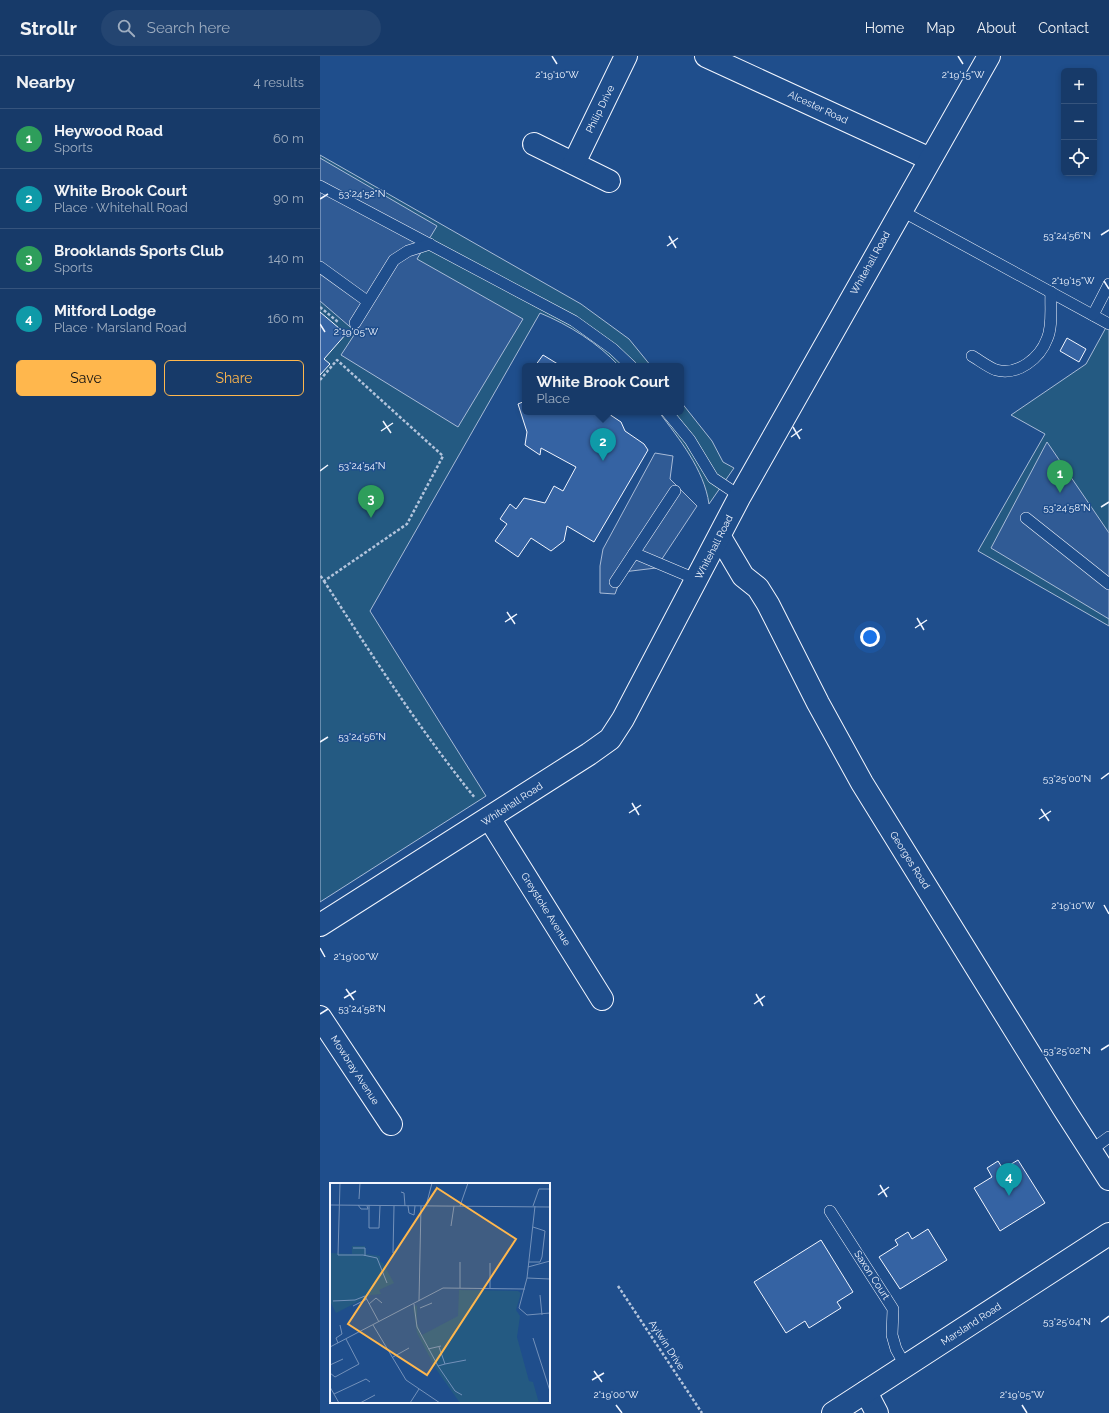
<!DOCTYPE html>
<html lang="en">
<head>
<meta charset="utf-8">
<style>
  body { margin:0; font-family:Raleway,sans-serif; background:#244571; color:#f1f3f6 }
  .controls { position:absolute; right:12px; top:12px; display:grid; overflow:hidden; border-radius:6px; box-shadow:0 2px 6px #0003 }
  .controls button { width:36px; height:36px; display:grid; place-items:center; padding:0; border:0; border-bottom:1px solid #36547d; background:#173a69; color:#f1f3f6; font:20px sans-serif }
  .you { position:absolute; left:550px; top:581px; width:14px; height:14px; margin:-10px; border:3px solid #fff; border-radius:50%; background:#1a73e8; box-shadow:0 0 0 6px #1a73e833 }
  .badge { display:grid; place-items:center; width:26px; height:26px; border-radius:50%; background:#ffb74d; color:#fff; font-size:13px; font-weight:700 }
  .pin { position:absolute; translate:-50% -33px; filter:drop-shadow(0 1px 2px #0008) }
  .pin::after { content:''; position:absolute; top:21px; width:14px; height:12px; background:inherit; clip-path:polygon(0 0,100% 0,50% 100%) }
  .popup { position:absolute; left:202px; top:307px; width:162px; height:52px; box-sizing:border-box; display:grid; place-content:center; border-radius:6px; background:#173a69; filter:drop-shadow(0 1px 3px #0005); font-size:13px; white-space:nowrap; color:#9eadc0 }
  .popup b { font-size:15px; color:#f1f3f6 }
  .popup::after { content:''; position:absolute; left:50%; top:100%; margin-left:-8px; border:8px solid transparent; border-top-color:#173a69 }
  .list { margin:0; padding:0; list-style:none }
  h2 { display:flex; justify-content:space-between; align-items:center; height:52px; margin:0; padding:0 16px; font-size:17px }
  h2 small { font-size:13px; font-weight:400; color:#9eadc0 }
  .list li { display:grid; grid-template-columns:26px 1fr auto; gap:12px; align-items:center; box-sizing:border-box; height:60px; padding:0 16px; border-top:1px solid #36547d }
  .list b { display:block; font-size:15px; white-space:nowrap }
  .list p { margin:0; font-size:13px; white-space:nowrap; color:#9eadc0 }
  .list em { font-size:13px; font-style:normal; color:#9eadc0 }
  .actions { display:flex; gap:8px; padding:12px 16px }
  .actions a { flex:1; padding:9px 0; border:1px solid #ffb74d; border-radius:6px; text-align:center; font-size:14px; color:#ffb74d }
  .actions .main { background:#ffb74d; color:#111 }
  .icon { flex:none; width:22px; height:22px; fill:none; stroke:currentColor; stroke-width:2; stroke-linecap:round; stroke-linejoin:round }
  .map { position:relative; flex:none; width:789px; height:1357px; overflow:hidden }
  header { display:flex; align-items:center; gap:24px; box-sizing:border-box; height:56px; padding:0 20px; background:#173a69; border-bottom:1px solid #36547d }
  header strong { font-size:19px }
  nav { display:flex; gap:22px; margin-inline-start:auto; font-size:14px }
  .search { width:280px; height:36px; background:#244571; display:flex; align-items:center; gap:10px; box-sizing:border-box; padding:0 14px; border-radius:22px; color:#9eadc0; font-size:15px }
  main { display:flex }
  aside { flex:1; background:#173a69 }
  .map>svg:first-child { display:block }
  .green { fill:#245a82; stroke:#a8bbd7 }
  .parking { fill:#305b95; stroke:#a8bbd7 }
  .building { fill:#3563a3; stroke:#f2f6ff }
  .lines { fill:none; stroke-linecap:round; stroke-linejoin:round }
  .service-casing { stroke:#f2f6ff; stroke-width:12 }
  .minor-casing { stroke:#f2f6ff; stroke-width:24 }
  .primary-casing { stroke:#f2f6ff; stroke-width:24 }
  .path { stroke:#b3c4dc; stroke-width:2.5; stroke-dasharray:3 2; stroke-linecap:butt }
  .service { stroke:#1f4e8c; stroke-width:11 }
  .minor { stroke:#1f4e8c; stroke-width:22 }
  .primary { stroke:#1f4e8c; stroke-width:22 }
  .ticks { fill:none; stroke:#f2f6ff; stroke-width:1.5 }
  .labels { text-anchor:middle; dominant-baseline:central; stroke-width:3; stroke-linejoin:round; paint-order:stroke }
  .street-label { font-size:10px; fill:#f2f6ff; stroke:#1f4e8c }
  .inset-road { fill:none; stroke:#7391ba; stroke-width:1 }
  .view { fill:#ffb74d; fill-opacity:0.15; stroke:#ffb74d; stroke-width:2 }
  .inset-edge { fill:none; stroke:#f2f6ff; stroke-width:2 }
  .ticks-label { font-size:10px; text-anchor:middle; fill:#f2f6ff; stroke:#1f4e8c; stroke-width:3; stroke-linejoin:round; paint-order:stroke }
</style>
</head>
<body>
<header>
<strong>Strollr</strong>
<div class="search"><svg class="icon" aria-label="search" viewBox="0 0 24 24"><circle cx="10" cy="10" r="6"/><path d="M15 15l6 6"/></svg>Search here</div>
<nav><a>Home</a><a>Map</a><a>About</a><a>Contact</a></nav>
</header>
<main>
<aside>
<h2>Nearby<small>4 results</small></h2>
<ul class="list">
<li><span class="badge" style="background:#2e9e5b">1</span><div><b>Heywood Road</b><p>Sports</p></div><em>60 m</em></li>
<li><span class="badge" style="background:#0f9aa8">2</span><div><b>White Brook Court</b><p>Place · Whitehall Road</p></div><em>90 m</em></li>
<li><span class="badge" style="background:#2e9e5b">3</span><div><b>Brooklands Sports Club</b><p>Sports</p></div><em>140 m</em></li>
<li><span class="badge" style="background:#0f9aa8">4</span><div><b>Mitford Lodge</b><p>Place · Marsland Road</p></div><em>160 m</em></li>
</ul>
<div class="actions"><a class="main">Save</a><a>Share</a></div>
</aside>
<div class="map">
<svg width="789" height="1357" viewBox="0 0 789 1357">
  <rect width="100%" height="100%" fill="#1f4e8c"/>
  <g class="green">
    <path d="M0 99 261 248 309 283 331 310H299C278 287 249 269 220 257L50 555 166 740 0 846Z"/>
    <path d="M789 266V570L658 495 725 378 691 359 766 308Z"/>
    <path d="M361 346 392 385 403 406 414 412 389 448C384 413 359 383 339 356H361Z"/>
  </g>
  <g class="parking">
    <path d="M0 102 117 170 97 203 203 263 138 371 21 299 36 276 0 245Z"/>
    <path d="M727 386 789 477V563L671 492Z"/>
    <path d="M335 397 353 400 350 423 377 450 336 512 303 516 295 538 280 537V510L283 493Z"/>
  </g>
  <g class="building">
    <path d="M0 256 26 278 4 303 10 308 0 319Z"/>
    <path d="M747 282 766 293 759 306 740 295Z"/>
    <path d="M223 299 241 310H215Z"/>
    <path d="M205 345V356H286L301 366 305 375 324 388 328 394 274 486 247 470 244 485 231 495 211 482 198 501 175 485 187 468 180 463 190 448 196 453 204 442 225 447 234 430 243 435 256 411 221 392 220 399 205 389 207 376 198 348Z"/>
    <path d="M698 1104 725 1147 680 1175 654 1132 672 1121 667 1112 678 1105 683 1113Z"/>
    <path d="M608 1173 627 1204 580 1233 559 1201 578 1189 575 1184 588 1176 592 1183Z"/>
    <path d="M501 1184 533 1236 517 1246 521 1252 489 1272 485 1265 466 1277 434 1226Z"/>
  </g>
  <g class="lines">
    <g class="service-casing">
      <g id="service">
        <path d="M0 130 254 265 293 293 311 310"/>
        <path d="M580 154 789 268"/>
        <path d="M0 211 47 245"/>
        <path d="M773 259 789 228"/>
        <path d="M35 267 74 204 88 195 110 188"/>
        <path d="M652 300C659 304 668 311 676 314 698 320 720 302 727 283 733 270 730 250 731 236"/>
        <path d="M347 356 370 384 393 422 420 440"/>
        <path d="M706 462 789 528"/>
        <path d="M314 497 378 524"/>
        <path d="M295 526 355 435"/>
        <path d="M770 1095 789 1081"/>
        <path d="M510 1155 573 1253 572 1279 576 1293 586 1311"/>
      </g>
    </g>
    <g class="minor-casing">
      <g id="minor">
        <path d="M386 0 610 103"/>
        <path d="M214 88 289 125"/>
        <path d="M254 107 306 0"/>
        <path d="M400 481 423 520 438 532 448 548 498 647 542 727 744 1053 789 1123"/>
        <path d="M169 762 282 943"/>
        <path d="M0 869 269 698 290 683 303 663 420 440 669 0"/>
        <path d="M0 961 71 1068"/>
        <path d="M546 1336 557 1357"/>
      </g>
    </g>
    <g class="primary-casing">
      <path id="primary" d="M513 1357 789 1178"/>
    </g>
    <g class="path">
      <path d="M0 251 18 266"/>
      <path d="M0 324 17 304 123 400 87 468 4 525 0 519"/>
      <path d="M4 525C52 599 99 673 155 742"/>
      <path d="M298 1230 382 1357"/>
    </g>
    <use href="#service" class="service"/>
    <use href="#minor" class="minor"/>
    <use href="#primary" class="primary"/>
  </g>
  <path class="ticks" d="M232 0 237 8M638 0 643 8M0 143 8 138M781 179 789 174M349 180 356 192M347 190 358 182M784 225 789 233M0 268 5 276M63 365 71 377M473 371 480 383M61 375 73 367M471 381 482 373M0 415 8 409M781 451 789 446M187 556 195 568M597 562 604 574M185 566 197 558M595 572 607 564M0 686 8 681M781 723 789 717M312 747 319 759M721 753 729 765M309 757 321 749M719 763 731 755M784 849 789 858M0 892 5 901M26 933 34 944M436 938 443 950M24 942 36 935M434 948 445 940M0 958 8 953M781 994 789 989M560 1129 567 1141M558 1139 569 1131M781 1266 789 1260M274 1315 282 1326M272 1324 284 1317M296 1349 302 1357M702 1349 707 1357"/>
  <g class="labels">
    <g class="street-label">
      <text transform="translate(498 51) rotate(25)">Alcester Road</text>
      <text transform="translate(280 53) rotate(-64)">Philip Drive</text>
      <text transform="translate(550 207) rotate(-61)">Whitehall Road</text>
      <text transform="translate(394 491) rotate(-63)">Whitehall Road</text>
      <text transform="translate(192 748) rotate(-33)">Whitehall Road</text>
      <text transform="translate(590 804) rotate(58)">Georges Road</text>
      <text transform="translate(226 853) rotate(58)">Greystoke Avenue</text>
      <text transform="translate(35 1014) rotate(57)">Mowbray Avenue</text>
      <text transform="translate(552 1219) rotate(57)">Saxon Court</text>
      <text transform="translate(651 1268) rotate(-33)">Marsland Road</text>
      <text transform="translate(347 1289) rotate(57)">Aylwin Drive</text>
    </g>
  </g>
  <g transform="translate(10 1127)">
    <rect width="220" height="220" fill="#1f4e8c"/>
    <path d="M22 63H35L36 71 50 73V79L53 80 64 100 49 107 51 111 41 112 6 130 0 118V70L22 71ZM129 107 188 108 191 110 186 127 190 133 187 154 199 198 203 199 209 220H130L106 186 87 150 83 124 87 122V140L92 152 128 133Z" fill="#245a82"/>
    <path class="inset-road" d="M10 0 8 72H33L47 75 57 100M71 9 74 10 75 23M29 16 30 0M0 22 220 24M28 22 31 26H38L37 23M39 22V45H49L50 23M78 23 79 30 84 32 85 23M96 23 102 0M130 23 138 0M203 23 209 6H220M205 23 197 95 189 125 197 132 220 130M121 43 124 23M23 65H35V73M63 70 64 23M199 79H210L212 74 215 48 203 44M160 80V105M198 84 220 78M197 95 220 96M130 105V79M210 112 212 132M3 118 25 117 35 113 49 139M89 118 91 23M39 121 46 115 52 120M84 121 87 144 108 183 115 181 109 164M23 123 37 116M90 125 102 120M43 142 76 197 110 220M203 155 220 208M8 160 6 155 12 151 10 142M0 164 113 105 195 106M98 166 111 163M63 174 79 165M115 181 136 177M0 182 13 176M108 183 125 208 132 212M0 190 5 194 29 181 16 156M0 204 9 220M4 211 36 196 40 199M30 220 45 212M80 220 89 206"/>
    <path class="view" d="M107 5 186 56 97 192 18 141Z"/>
    <rect width="220" height="220" class="inset-edge"/>
  </g>
  <g class="ticks-label">
    <text x="237" y="22">2°19'10"W</text>
    <text x="643" y="22">2°19'15"W</text>
    <text x="42" y="141">53°24'52"N</text>
    <text x="747" y="183">53°24'56"N</text>
    <text x="753" y="228">2°19'15"W</text>
    <text x="36" y="279">2°19'05"W</text>
    <text x="42" y="413">53°24'54"N</text>
    <text x="747" y="455">53°24'58"N</text>
    <text x="42" y="684">53°24'56"N</text>
    <text x="747" y="726">53°25'00"N</text>
    <text x="753" y="853">2°19'10"W</text>
    <text x="36" y="904">2°19'00"W</text>
    <text x="42" y="956">53°24'58"N</text>
    <text x="747" y="998">53°25'02"N</text>
    <text x="747" y="1269">53°25'04"N</text>
    <text x="296" y="1342">2°19'00"W</text>
    <text x="702" y="1342">2°19'05"W</text>
  </g>
</svg>
<div class="controls">
<button>+</button>
<button>−</button>
<button><svg class="icon" aria-label="locate" viewBox="0 0 24 24"><circle cx="12" cy="12" r="6"/><path d="M12 2v4M12 18v4M2 12h4M18 12h4"/></svg></button>
</div>
<div class="you"></div>
<div class="pin badge" style="left:740px;top:437px;background:#2e9e5b">1</div>
<div class="pin badge" style="left:283px;top:405px;background:#0f9aa8">2</div>
<div class="popup"><b>White Brook Court</b>Place</div>
<div class="pin badge" style="left:51px;top:462px;background:#2e9e5b">3</div>
<div class="pin badge" style="left:689px;top:1140px;background:#0f9aa8">4</div>
</div>
</main>
</body>
</html>
